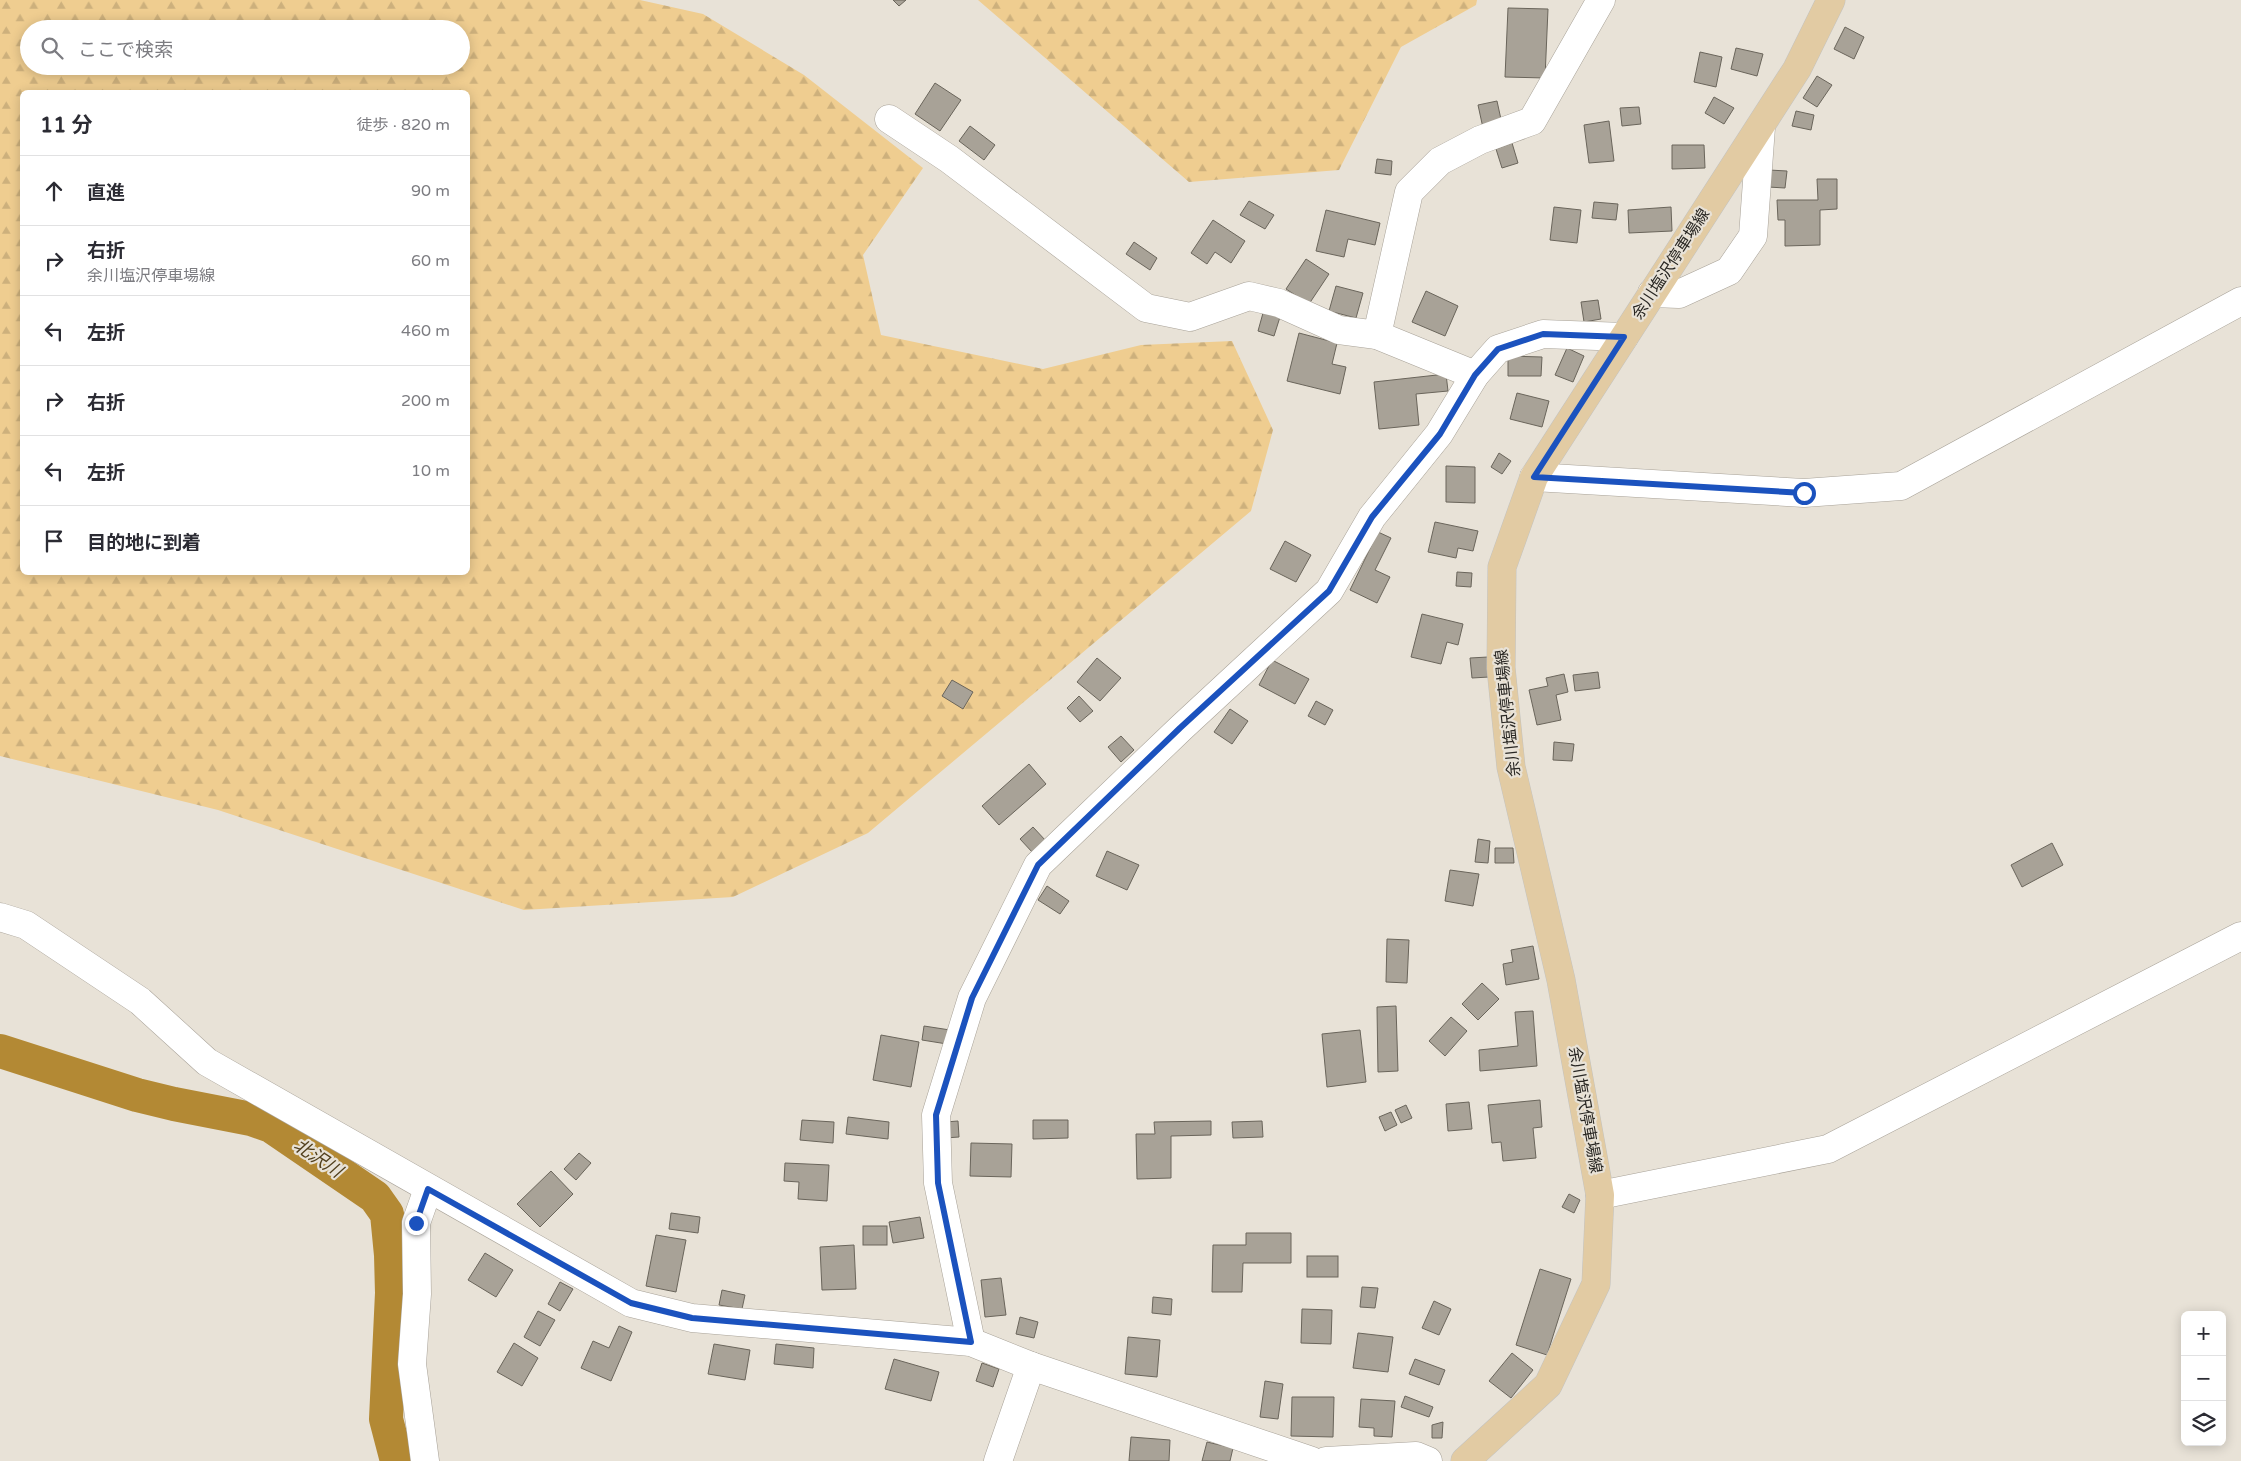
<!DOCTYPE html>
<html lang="ja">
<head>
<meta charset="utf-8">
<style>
  body { margin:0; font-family:"Varela Round","Noto Sans JP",sans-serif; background:#f7f7f7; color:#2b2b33 }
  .controls { position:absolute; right:15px; bottom:15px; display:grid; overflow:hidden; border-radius:8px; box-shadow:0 2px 12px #0003 }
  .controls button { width:45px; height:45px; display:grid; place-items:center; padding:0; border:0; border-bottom:1px solid #e1e1e2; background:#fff; color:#2b2b33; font:25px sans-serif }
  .stop { position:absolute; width:15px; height:15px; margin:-11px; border:4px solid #1b52be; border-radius:50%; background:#fff }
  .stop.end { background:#1b52be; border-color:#fff; box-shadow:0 1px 5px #0008 }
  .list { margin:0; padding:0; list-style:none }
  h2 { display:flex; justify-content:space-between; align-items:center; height:65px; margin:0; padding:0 20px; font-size:21px }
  h2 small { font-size:16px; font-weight:400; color:#7c7c81 }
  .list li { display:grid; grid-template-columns:32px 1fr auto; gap:15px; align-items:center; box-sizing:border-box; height:70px; padding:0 20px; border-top:1px solid #e1e1e2 }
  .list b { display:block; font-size:19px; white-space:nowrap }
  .list p { margin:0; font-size:16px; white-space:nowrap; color:#7c7c81 }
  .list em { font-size:16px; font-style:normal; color:#7c7c81 }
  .icon { flex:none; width:28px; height:28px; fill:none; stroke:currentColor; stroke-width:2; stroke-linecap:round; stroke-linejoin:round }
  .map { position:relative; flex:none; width:2241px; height:1461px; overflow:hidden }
  .search { position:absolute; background:#fff; box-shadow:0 2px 12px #0003; left:20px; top:20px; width:450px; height:55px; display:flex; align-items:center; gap:12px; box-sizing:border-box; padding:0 18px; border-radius:28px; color:#7c7c81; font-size:19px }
  .panel { position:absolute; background:#fff; box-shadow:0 2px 12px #0003; left:20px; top:90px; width:450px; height:485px; border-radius:8px }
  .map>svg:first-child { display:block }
  .forest { fill:url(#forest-firs); fill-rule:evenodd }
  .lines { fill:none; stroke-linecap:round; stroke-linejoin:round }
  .river { stroke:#b38934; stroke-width:34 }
  .building { fill:#a8a297; stroke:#6a655b }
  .minor-casing { stroke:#a8a298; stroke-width:29 }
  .major-casing { stroke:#c3c3c1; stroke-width:29 }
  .minor { stroke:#fff; stroke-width:28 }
  .major { stroke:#e2cba3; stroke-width:28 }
  .route { stroke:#1b52be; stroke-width:6 }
  .labels { text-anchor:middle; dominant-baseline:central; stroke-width:4.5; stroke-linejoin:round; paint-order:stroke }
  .street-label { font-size:16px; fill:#292723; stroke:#e8e2d7 }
  .water-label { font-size:18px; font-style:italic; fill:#52401d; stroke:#e8e2d7 }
</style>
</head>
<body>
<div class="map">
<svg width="2241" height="1461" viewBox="0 0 2241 1461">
  <defs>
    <pattern id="forest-firs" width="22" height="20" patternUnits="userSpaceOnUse" patternTransform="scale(1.25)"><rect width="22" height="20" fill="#efcd90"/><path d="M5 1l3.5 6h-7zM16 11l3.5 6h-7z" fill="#cdb07c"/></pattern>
  </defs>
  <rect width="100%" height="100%" fill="#e8e2d7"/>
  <g class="forest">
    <path d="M0 0H640L703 14 804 75 923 168 863 255 881 335 1043 369 1141 345 1232 341 1273 430 1251 511 868 833 733 897 524 910 218 810 0 756ZM29 29H461V66H29ZM22 92H468V572H22Z"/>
    <path d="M978 0H1477L1476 5 1401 47 1339 170 1189 182Z"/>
  </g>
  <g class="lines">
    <path class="river" d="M0 1051 137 1095 174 1104 251 1119 271 1126 375 1197 387 1214 391 1255 392 1293 386 1419 397 1461"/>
  </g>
  <g class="building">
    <path d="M893 0H906L899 6Z"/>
    <path d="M1508 8 1548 9 1545 78 1505 77Z"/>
    <path d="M1845 27 1864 37 1854 59 1834 49Z"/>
    <path d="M1736 48 1763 54 1757 76 1731 69Z"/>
    <path d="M1700 52 1722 57 1716 87 1694 82Z"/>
    <path d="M1817 76 1832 85 1817 107 1803 98Z"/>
    <path d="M935 83 961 100 940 131 915 114Z"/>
    <path d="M1714 97 1734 108 1724 124 1705 113Z"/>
    <path d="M1497 101 1502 124 1483 128 1478 105Z"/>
    <path d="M1639 107 1641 124 1622 126 1620 108Z"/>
    <path d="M1796 111 1814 115 1811 130 1792 126Z"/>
    <path d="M1609 121 1614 161 1589 163 1584 125Z"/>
    <path d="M970 126 995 145 984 160 959 141Z"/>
    <path d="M1512 143 1518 163 1502 168 1496 149Z"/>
    <path d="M1672 145H1704L1705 168 1672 169Z"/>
    <path d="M1377 159 1392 161 1391 175 1375 173Z"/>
    <path d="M1769 170 1787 171 1785 188 1768 187Z"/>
    <path d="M1817 179H1837V209L1820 210V245L1785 246V220H1778L1777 200H1818Z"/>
    <path d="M1249 201 1274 215 1265 229 1240 215Z"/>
    <path d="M1594 202 1618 204 1616 220 1592 218Z"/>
    <path d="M1554 207 1581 210 1577 243 1550 240Z"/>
    <path d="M1671 207 1672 231 1629 233 1628 210Z"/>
    <path d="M1326 210 1380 223 1375 245 1348 239 1344 257 1316 251Z"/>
    <path d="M1213 220 1245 241 1231 263 1215 252 1207 264 1191 253Z"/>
    <path d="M1134 242 1157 258 1150 270 1126 254Z"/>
    <path d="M1306 259 1329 274 1309 304 1286 289Z"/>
    <path d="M1336 286 1363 293 1356 318 1329 311Z"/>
    <path d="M1426 291 1458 306 1445 336 1412 322Z"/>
    <path d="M1598 300 1601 319 1584 322 1581 302Z"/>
    <path d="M1263 313 1280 317 1274 336 1258 331Z"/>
    <path d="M1299 333 1337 343 1332 364 1346 367 1340 394 1287 381Z"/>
    <path d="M1567 348 1584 356 1573 382 1555 375Z"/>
    <path d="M1508 356 1542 357 1541 376H1508Z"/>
    <path d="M1446 374 1448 391 1416 394 1419 425 1379 429 1374 382Z"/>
    <path d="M1517 393 1549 401 1542 427 1510 419Z"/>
    <path d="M1499 453 1511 461 1502 474 1491 467Z"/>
    <path d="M1446 466 1475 467V503L1446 502Z"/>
    <path d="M1435 522 1478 531 1473 551 1458 548 1456 558 1428 552Z"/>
    <path d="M1378 532 1391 538 1375 570 1390 577 1377 603 1350 590Z"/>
    <path d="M1285 541 1311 555 1296 582 1270 569Z"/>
    <path d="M1457 572 1472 573 1471 587 1456 586Z"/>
    <path d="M1422 614 1463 624 1458 645 1447 642 1441 664 1411 657Z"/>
    <path d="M1488 657 1489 677 1472 678 1470 658Z"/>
    <path d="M1097 658 1121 678 1100 701 1077 682Z"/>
    <path d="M1272 660 1309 679 1295 704 1259 685Z"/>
    <path d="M1598 672 1600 688 1575 691 1573 675Z"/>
    <path d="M1564 674 1568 692 1556 695 1561 720 1537 725 1529 690 1548 686 1546 678Z"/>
    <path d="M952 680 973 692 963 709 942 696Z"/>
    <path d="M1079 696 1093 711 1080 722 1067 708Z"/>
    <path d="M1316 701 1333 710 1325 725 1308 716Z"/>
    <path d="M1230 709 1248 721 1232 744 1214 732Z"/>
    <path d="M1121 736 1134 750 1121 762 1108 747Z"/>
    <path d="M1554 742 1574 744 1572 761 1553 760Z"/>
    <path d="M1029 764 1046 784 999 825 982 806Z"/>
    <path d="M1033 827 1046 841 1033 853 1020 839Z"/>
    <path d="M1478 839 1490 841 1488 863 1475 862Z"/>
    <path d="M2052 843 2063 865 2022 887 2011 865Z"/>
    <path d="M1495 848H1513L1514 863H1495Z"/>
    <path d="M1107 851 1139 865 1127 890 1096 876Z"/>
    <path d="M1450 870 1479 874 1473 906 1445 901Z"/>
    <path d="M1047 886 1069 901 1060 914 1038 900Z"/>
    <path d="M1387 939 1409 940 1407 983 1386 982Z"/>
    <path d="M1533 946 1539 979 1506 985 1503 964 1513 962 1511 950Z"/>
    <path d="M1482 983 1499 999 1478 1020 1462 1004Z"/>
    <path d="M1396 1006 1398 1071 1378 1072 1377 1007Z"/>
    <path d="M1533 1011 1537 1066 1480 1071 1479 1050 1518 1046 1515 1012Z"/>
    <path d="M1451 1017 1467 1031 1445 1056 1429 1041Z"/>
    <path d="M924 1026 950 1030 947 1044 922 1040Z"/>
    <path d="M1360 1030 1366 1082 1327 1087 1322 1034Z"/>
    <path d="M881 1035 919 1042 911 1087 873 1080Z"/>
    <path d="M1540 1100 1542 1127 1533 1128 1536 1158 1503 1161 1501 1142 1492 1143 1488 1105Z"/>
    <path d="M1469 1102 1472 1129 1448 1131 1446 1104Z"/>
    <path d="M1406 1105 1412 1118 1401 1123 1395 1110Z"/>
    <path d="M1391 1112 1397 1125 1385 1131 1379 1117Z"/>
    <path d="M848 1117 889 1122 888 1139 846 1134Z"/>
    <path d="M802 1120 834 1122 833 1143 800 1140Z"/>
    <path d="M1033 1120H1068V1138L1033 1139Z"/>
    <path d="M958 1121 959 1137 945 1138V1122Z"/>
    <path d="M1211 1121V1135L1171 1136V1178L1137 1179 1136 1134H1155L1154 1122Z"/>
    <path d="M1262 1121 1263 1137 1233 1138 1232 1122Z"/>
    <path d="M971 1143 1012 1144 1011 1177 970 1176Z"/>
    <path d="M579 1153 591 1163 576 1180 564 1169Z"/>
    <path d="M785 1163 829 1165 827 1201 798 1199 799 1182 784 1181Z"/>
    <path d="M551 1171 573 1194 540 1227 517 1204Z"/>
    <path d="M1569 1194 1580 1200 1574 1213 1562 1207Z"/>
    <path d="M671 1213 700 1217 698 1233 669 1229Z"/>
    <path d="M920 1217 924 1238 893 1243 889 1222Z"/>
    <rect x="863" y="1226" width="24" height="19"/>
    <path d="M1246 1233H1291V1263H1243L1242 1292H1212L1213 1245H1246Z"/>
    <path d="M656 1235 686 1240 676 1292 646 1286Z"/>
    <path d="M854 1245 856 1289 822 1290 820 1247Z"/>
    <path d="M485 1253 513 1270 496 1297 468 1280Z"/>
    <rect x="1307" y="1256" width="31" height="21"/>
    <path d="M1540 1269 1571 1279 1547 1355 1516 1345Z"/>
    <path d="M1001 1278 1006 1315 985 1317 981 1280Z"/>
    <path d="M560 1282 573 1289 560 1311 548 1304Z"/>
    <path d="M1362 1287 1378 1288 1375 1308 1360 1307Z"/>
    <path d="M722 1290 745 1295 742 1309 719 1305Z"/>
    <path d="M1153 1297 1172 1299 1171 1315 1152 1313Z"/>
    <path d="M1434 1301 1451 1309 1439 1335 1422 1328Z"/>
    <path d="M1302 1309 1332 1310 1331 1344 1301 1343Z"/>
    <path d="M538 1311 555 1320 540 1346 524 1337Z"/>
    <path d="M1020 1317 1038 1322 1034 1338 1016 1334Z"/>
    <path d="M619 1326 632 1332 611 1381 581 1368 593 1341 609 1348Z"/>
    <path d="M1358 1333 1393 1337 1388 1372 1353 1368Z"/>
    <path d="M1128 1337 1160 1340 1157 1377 1125 1374Z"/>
    <path d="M514 1343 538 1358 522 1386 497 1372Z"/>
    <path d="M714 1344 750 1350 745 1380 708 1374Z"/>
    <path d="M776 1344 814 1348 813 1368 774 1364Z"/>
    <path d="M1512 1353 1533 1370 1511 1398 1489 1381Z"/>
    <path d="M894 1359 939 1372 931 1401 885 1389Z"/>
    <path d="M1415 1359 1445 1370 1439 1385 1409 1374Z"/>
    <path d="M982 1363 999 1369 993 1387 976 1381Z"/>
    <path d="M1265 1381 1283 1384 1278 1419 1260 1417Z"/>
    <path d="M1405 1396 1433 1407 1429 1417 1401 1407Z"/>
    <path d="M1292 1397H1334L1333 1437 1291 1436Z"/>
    <path d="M1361 1399 1395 1401 1392 1437 1374 1436V1428L1359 1427Z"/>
    <path d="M1443 1422 1442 1438H1432V1425Z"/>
    <path d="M1131 1437 1170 1440 1169 1461H1129Z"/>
    <path d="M1207 1442 1233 1448 1230 1461H1202Z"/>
  </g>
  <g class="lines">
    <g class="minor-casing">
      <g id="minor">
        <path d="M889 119 949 159 1146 308 1190 317 1249 296 1279 303 1339 330 1377 335 1475 375"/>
        <path d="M1652 293 1679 294 1729 271 1753 236 1761 127"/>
        <path d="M1377 335 1409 192 1440 161 1480 140 1532 121 1601 0"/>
        <path d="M1534 477 1804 493 1901 486 2241 301"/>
        <path d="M0 917 26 925 140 1001 207 1062 631 1303 692 1318 971 1342 1031 1366 1312 1461"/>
        <path d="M1600 1195 1828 1149 2241 936"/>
        <path d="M971 1342 938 1183 936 1115 972 998 1038 865 1181 728 1329 591 1372 517 1439 434 1475 375 1498 349 1543 334 1624 337"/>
        <path d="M425 1461 412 1364 417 1294 416 1223 428 1189"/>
        <path d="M998 1461 1031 1366"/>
        <path d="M1326 1461 1416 1456 1428 1461"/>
      </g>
    </g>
    <g class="major-casing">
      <path id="major" d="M1465 1461 1548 1385 1596 1284 1600 1195 1561 980 1511 767 1501 668 1502 567 1534 477 1797 69 1831 0"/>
    </g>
    <use href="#minor" class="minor"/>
    <use href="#major" class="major"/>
  </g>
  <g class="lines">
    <path class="route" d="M416 1223 428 1189 631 1303 692 1318 971 1342 938 1183 936 1115 972 998 1038 865 1180 728 1329 591 1372 517 1440 434 1475 375 1498 349 1543 334 1624 337 1534 477 1804 493"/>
  </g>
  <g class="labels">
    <g class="street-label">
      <text transform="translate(1671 264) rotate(-57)">余川塩沢停車場線</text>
      <text transform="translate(1508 713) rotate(-96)">余川塩沢停車場線</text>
      <text transform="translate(1585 1110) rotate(80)">余川塩沢停車場線</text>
    </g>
    <g class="water-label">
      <text transform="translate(318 1158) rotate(34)">北沢川</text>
    </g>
  </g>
</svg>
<div class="controls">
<button>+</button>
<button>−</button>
<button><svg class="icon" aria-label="layers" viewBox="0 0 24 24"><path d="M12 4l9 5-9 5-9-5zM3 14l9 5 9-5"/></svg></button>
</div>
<div class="stop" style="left:1804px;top:493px"></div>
<div class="stop end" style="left:416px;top:1223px"></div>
<div class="search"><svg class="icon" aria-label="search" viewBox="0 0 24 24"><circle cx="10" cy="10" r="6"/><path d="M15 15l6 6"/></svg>ここで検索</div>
<section class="panel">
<h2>11 分<small>徒歩 · 820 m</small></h2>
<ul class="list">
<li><svg class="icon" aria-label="ahead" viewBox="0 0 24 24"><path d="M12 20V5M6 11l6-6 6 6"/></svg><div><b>直進</b></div><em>90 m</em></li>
<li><svg class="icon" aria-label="right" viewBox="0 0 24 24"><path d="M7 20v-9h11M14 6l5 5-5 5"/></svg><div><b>右折</b><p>余川塩沢停車場線</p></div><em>60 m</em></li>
<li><svg class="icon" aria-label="left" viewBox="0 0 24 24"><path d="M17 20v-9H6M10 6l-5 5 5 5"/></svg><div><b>左折</b></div><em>460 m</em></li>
<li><svg class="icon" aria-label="right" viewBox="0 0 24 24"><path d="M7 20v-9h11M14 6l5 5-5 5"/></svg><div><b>右折</b></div><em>200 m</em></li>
<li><svg class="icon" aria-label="left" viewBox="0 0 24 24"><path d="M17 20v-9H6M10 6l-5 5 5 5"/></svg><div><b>左折</b></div><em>10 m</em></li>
<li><svg class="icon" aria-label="arrive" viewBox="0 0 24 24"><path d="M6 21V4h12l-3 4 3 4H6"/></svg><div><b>目的地に到着</b></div></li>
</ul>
</section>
</div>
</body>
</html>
